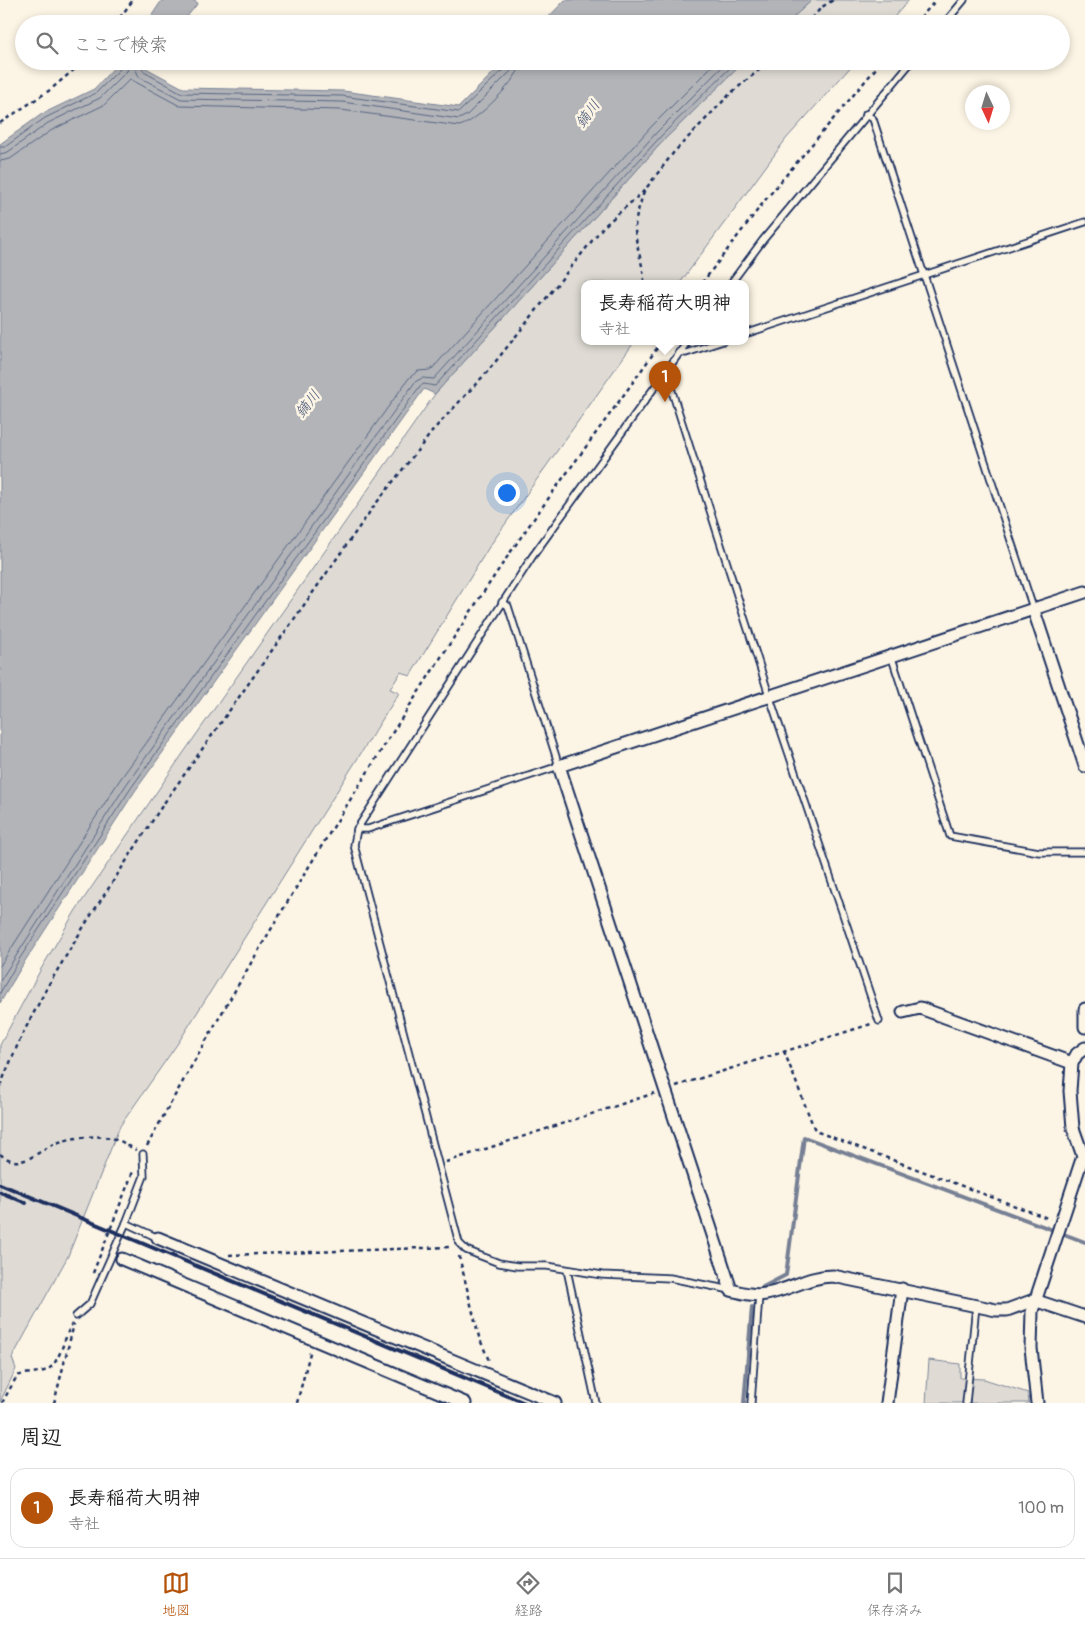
<!DOCTYPE html>
<html lang="ja">
<head>
<meta charset="utf-8">
<style>
  body { margin:0; font-family:Pangolin,"Klee One",sans-serif; background:#f6f6f6; color:#222 }
  .compass { position:absolute; left:965px; top:85px; width:45px; height:45px; border-radius:50%; background:#fff; box-shadow:0 2px 8px #0003; rotate:176deg }
  .you { position:absolute; left:506px; top:492px; width:18px; height:18px; margin:-12px; border:4px solid #fff; border-radius:50%; background:#1a73e8; box-shadow:0 0 0 8px #1a73e833 }
  .badge { display:grid; place-items:center; width:32px; height:32px; border-radius:50%; background:#b45309; color:#fff; font-size:16px; font-weight:700 }
  .pin { position:absolute; translate:-50% -41px; filter:drop-shadow(0 1px 2px #0008) }
  .pin::after { content:''; position:absolute; top:26px; width:18px; height:15px; background:inherit; clip-path:polygon(0 0,100% 0,50% 100%) }
  .popup { position:absolute; left:581px; top:280px; width:168px; height:65px; box-sizing:border-box; display:grid; place-content:center; border-radius:10px; background:#fff; filter:drop-shadow(0 1px 4px #0005); font-size:16px; white-space:nowrap; color:#767676 }
  .popup b { font-size:19px; color:#222 }
  .popup::after { content:''; position:absolute; left:50%; top:100%; margin-left:-10px; border:10px solid transparent; border-top-color:#fff }
  .list { margin:0; padding:0; list-style:none }
  h2 { display:flex; justify-content:space-between; align-items:center; height:65px; margin:0; padding:0 20px; font-size:21px }
  h2 small { font-size:16px; font-weight:400; color:#767676 }
  .list li { display:grid; grid-template-columns:32px 1fr auto; gap:15px; align-items:center; box-sizing:border-box; height:80px; margin:0 10px 10px; padding:0 10px; border:1px solid #e0e0e0; border-radius:15px }
  .list b { display:block; font-size:19px; white-space:nowrap }
  .list p { margin:0; font-size:16px; white-space:nowrap; color:#767676 }
  .list em { font-size:16px; font-style:normal; color:#767676 }
  .icon { flex:none; width:28px; height:28px; fill:none; stroke:currentColor; stroke-width:2; stroke-linecap:round; stroke-linejoin:round }
  .map { position:relative; flex:none; width:1085px; height:1403px; overflow:hidden }
  .search { position:absolute; background:#fff; box-shadow:0 2px 8px #0003; left:15px; right:15px; top:15px; height:55px; display:flex; align-items:center; gap:12px; box-sizing:border-box; padding:0 18px; border-radius:28px; color:#767676; font-size:19px }
  .sheet { height:155px; background:#fff }
  nav { display:flex; justify-content:space-around; align-items:center; box-sizing:border-box; height:70px; border-top:1px solid #e0e0e0; background:#fff; font-size:14px; color:#767676 }
  nav a { display:grid; justify-items:center; gap:2px }
  nav .on { color:#b45309 }
  .map>svg:first-child { display:block }
  .green { fill:#dfdbd4; stroke:#7d8599 }
  .water { fill:#b2b4b8; stroke:#767f94 }
  .lines { fill:none; stroke-linecap:round; stroke-linejoin:round }
  .shore { stroke:#576482; stroke-width:1 }
  .stream { stroke:#767f94; stroke-width:4 }
  .service-casing { stroke:#1b2f5e; stroke-width:9 }
  .minor-casing { stroke:#1b2f5e; stroke-width:15 }
  .path { stroke:#1b2f5e; stroke-width:2.5; stroke-dasharray:4 4; stroke-linecap:butt }
  .service { stroke:#fcf5e5; stroke-width:5.5 }
  .minor { stroke:#fcf5e5; stroke-width:11 }
  .rail { stroke:#1b2f5e; stroke-width:4 }
  .labels { text-anchor:middle; dominant-baseline:central; stroke-width:5; stroke-linejoin:round; paint-order:stroke }
  .water-label { font-size:15px; font-style:italic; fill:#485779; stroke:#fcf5e5 }
</style>
</head>
<body>
<div class="map">
<svg width="1085" height="1403" viewBox="0 0 1085 1403">
  <rect width="100%" height="100%" fill="#fcf5e5"/>
  <filter id="ink" filterUnits="userSpaceOnUse"><feTurbulence type="fractalNoise" baseFrequency=".02" numOctaves="2"/><feDisplacementMap in="SourceGraphic" scale="10" xChannelSelector="R" yChannelSelector="G"/><feConvolveMatrix kernelMatrix="1 2 1 2 8 2 1 2 1" color-interpolation-filters="sRGB"/></filter>
  <g filter="url(#ink)">
    <g class="green">
      <path d="M812 0H909L888 24H786Z"/>
      <path d="M745 61H856L786 139 680 283H585V341H635L489 547 410 676 401 672 390 689 399 693 178 1043 120 1126 68 1256 12 1358 16 1369 0 1402V1045L41 969 76 910 182 755 435 394 665 139Z"/>
      <path d="M929 1360 960 1364V1378L984 1379 1028 1393 1029 1403H926Z"/>
    </g>
    <g class="water">
      <path d="M162 0H192L198 3 181 24H146Z"/>
      <path d="M565 0H812L786 24H542Z"/>
      <path d="M120 61H151L146 68 183 88 343 91 459 107 505 61H745L665 139 435 394 424 389 135 791 25 961 0 1003V144L42 114 94 89Z"/>
    </g>
    <g class="lines">
      <g class="shore">
        <path d="M137 61 136 70 139 77 181 99 342 102 459 119 467 115 511 71 514 61"/>
        <path d="M145 61 142 67 144 72 182 93 342 96 459 112 506 67 508 61"/>
        <path d="M0 147H5L45 118 96 93 122 67 123 61"/>
        <path d="M0 154 8 152 48 123 100 98 127 71 130 61"/>
        <path d="M0 161 10 159 52 130 104 105 130 79 180 106 341 110 459 126C475 124 521 77 522 61"/>
        <path d="M0 966 119 781 409 378 418 371 431 370 651 127 717 61"/>
        <path d="M0 981 126 785 415 382 422 378 434 379 657 132 728 61"/>
        <path d="M0 993 20 958 131 788 420 386 424 384 435 386 661 136 737 61"/>
      </g>
      <g class="stream">
        <path d="M763 1287 786 1275 804 1137 1085 1242"/>
        <path d="M744 1403 752 1307"/>
      </g>
      <g class="service-casing">
        <g id="service">
          <path d="M944 24 964 0"/>
          <path d="M866 114 873 119 1033 608"/>
          <path d="M731 283 763 240 912 61"/>
          <path d="M745 334 1085 222"/>
          <path d="M688 341 532 557 357 829 354 845 459 1243 466 1250 481 1256 499 1263 517 1266H547L602 1275 670 1278 731 1290"/>
          <path d="M679 352 686 353 723 341"/>
          <path d="M664 373 669 382 769 695 879 1021"/>
          <path d="M891 655 950 836 1039 852H1085"/>
          <path d="M357 829H368L559 766 508 606 502 602"/>
          <path d="M126 1223 158 1238"/>
          <path d="M567 1270 596 1403"/>
          <path d="M76 1316 90 1304 126 1223 144 1176 143 1154"/>
          <path d="M751 1403 759 1295"/>
          <path d="M966 1403 976 1306"/>
        </g>
      </g>
      <g class="minor-casing">
        <g id="minor">
          <path d="M1085 592 559 766 731 1290C743 1293 754 1296 766 1294 790 1290 808 1276 833 1276L996 1310H1007L1034 1300 1085 1317"/>
          <path d="M1033 608 1085 766"/>
          <path d="M1085 1009V1027"/>
          <path d="M903 1012 920 1008 1072 1063"/>
          <path d="M158 1238 555 1403"/>
          <path d="M122 1259 465 1403"/>
          <path d="M887 1403 902 1289"/>
          <path d="M1037 1403 1031 1348 1032 1311 1083 1156 1073 1128 1070 1091 1072 1063 1077 1054 1085 1048"/>
        </g>
      </g>
      <g class="path">
        <path d="M115 24 133 0"/>
        <path d="M806 24 822 7 833 0"/>
        <path d="M915 24 936 0"/>
        <path d="M0 123 50 90 84 61"/>
        <path d="M644 192C640 204 636 215 635 227 635 246 644 264 644 283"/>
        <path d="M702 283 766 199 882 61"/>
        <path d="M784 1051 814 1128 818 1132 1050 1219"/>
        <path d="M0 1086 21 1037 49 984 86 923 162 806 374 506 435 428 488 371 603 227 644 191 674 152 731 93 770 61"/>
        <path d="M676 1086 871 1024"/>
        <path d="M147 1146C252 954 368 767 489 584 544 501 605 423 662 341"/>
        <path d="M0 1154C23 1173 38 1149 57 1143 73 1137 98 1134 115 1139 122 1141 130 1147 136 1150"/>
        <path d="M446 1162 655 1093"/>
        <path d="M229 1255 451 1247"/>
        <path d="M459 1256 479 1337 490 1363"/>
        <path d="M93 1273 134 1169"/>
        <path d="M2 1403 17 1376C26 1373 35 1373 44 1371 60 1367 64 1336 72 1324"/>
        <path d="M54 1403 74 1324"/>
        <path d="M297 1403 311 1349"/>
      </g>
      <use href="#service" class="service"/>
      <use href="#minor" class="minor"/>
      <g class="rail">
        <path d="M0 1184 525 1403"/>
        <path d="M0 1192 26 1203"/>
      </g>
    </g>
  </g>
  <g class="labels">
    <g class="water-label">
      <text transform="translate(588 114) rotate(-54)">鏑川</text>
      <text transform="translate(308 404) rotate(-52)">鏑川</text>
    </g>
  </g>
</svg>
<svg class="compass" viewBox="-18 -18 36 36"><path d="M0-13l5 13h-10z" fill="#e53935"/><path d="M0 13l5-13h-10z" fill="#767676"/></svg>
<div class="you"></div>
<div class="pin badge" style="left:665px;top:402px">1</div>
<div class="popup"><b>長寿稲荷大明神</b>寺社</div>
<div class="search"><svg class="icon" aria-label="search" viewBox="0 0 24 24"><circle cx="10" cy="10" r="6"/><path d="M15 15l6 6"/></svg>ここで検索</div>
</div>
<section class="sheet">
<h2>周辺<small></small></h2>
<ul class="list">
<li><span class="badge">1</span><div><b>長寿稲荷大明神</b><p>寺社</p></div><em>100 m</em></li>
</ul>
</section>
<nav>
<a class="on"><svg class="icon" aria-label="map" viewBox="0 0 24 24"><path d="M3 6l6-2 6 2 6-2v14l-6 2-6-2-6 2zM9 4v14M15 6v14"/></svg>地図</a>
<a><svg class="icon" aria-label="directions" viewBox="0 0 24 24"><path d="M12 3l9 9-9 9-9-9zM9 14v-3h6M13 9l2 2-2 2"/></svg>経路</a>
<a><svg class="icon" aria-label="saved" viewBox="0 0 24 24"><path d="M7 4h10v16l-5-4-5 4z"/></svg>保存済み</a>
</nav>
</body>
</html>
